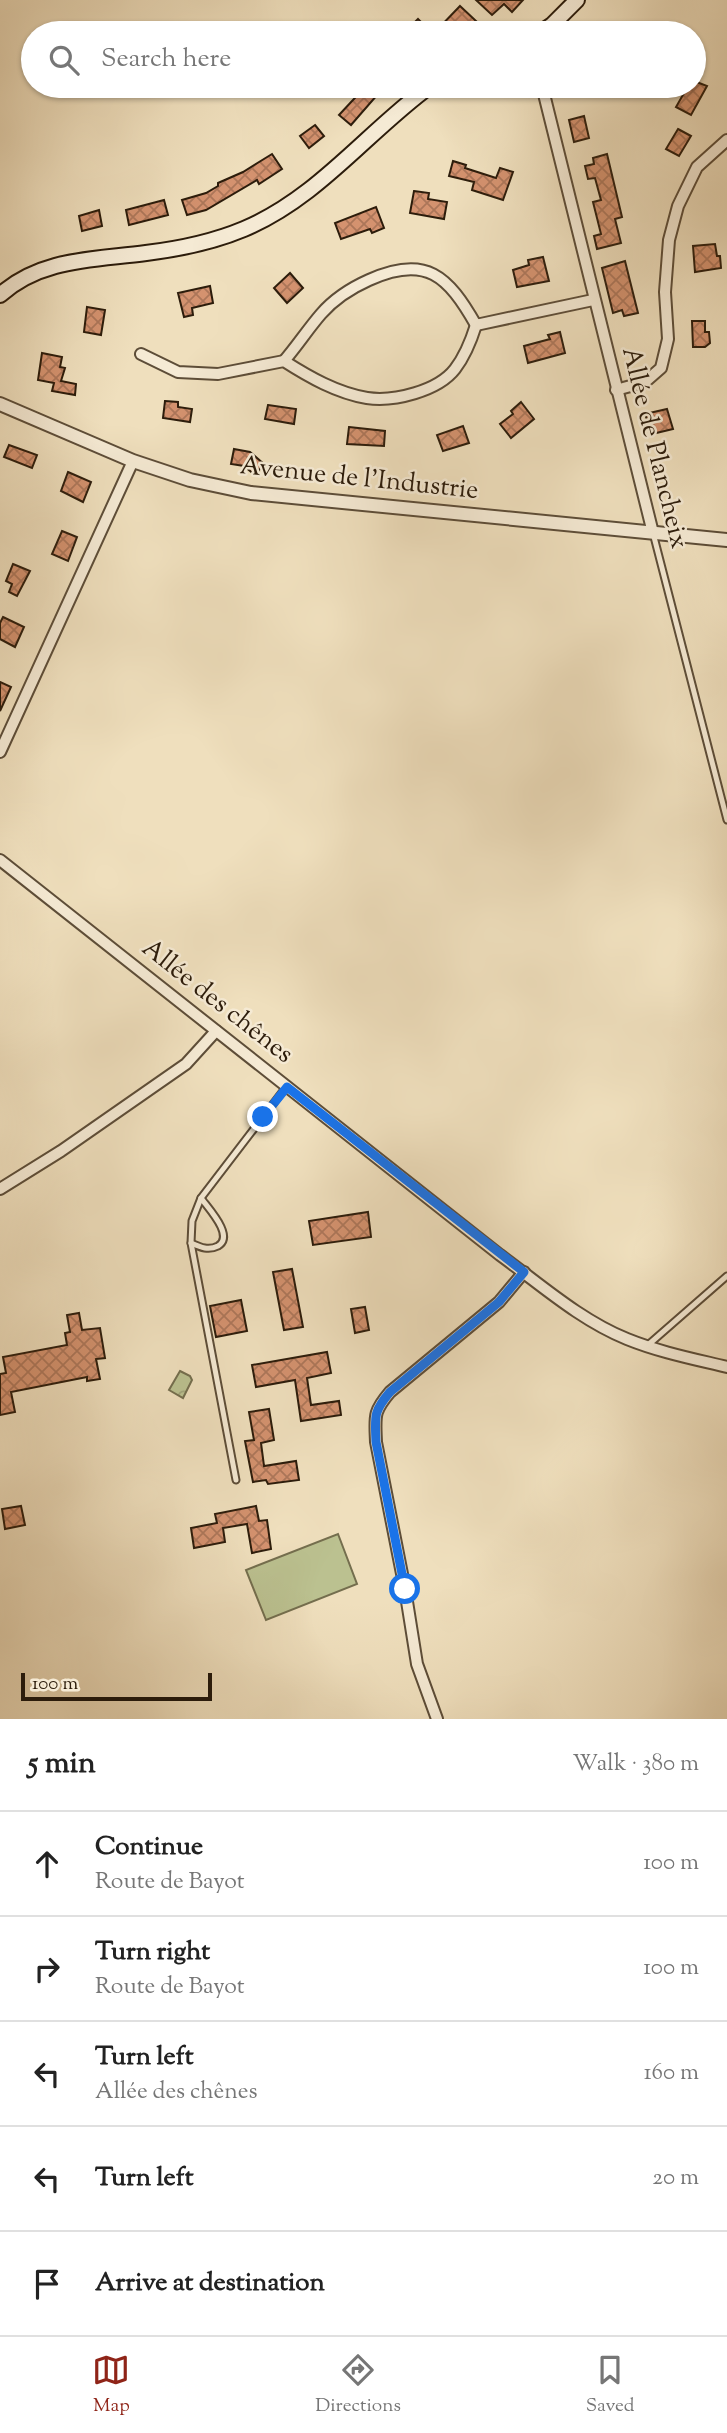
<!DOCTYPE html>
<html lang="en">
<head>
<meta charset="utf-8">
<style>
  body { margin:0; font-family:"Sorts Mill Goudy",serif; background:#f2f2f2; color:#222 }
  .scale { position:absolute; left:21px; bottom:18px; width:191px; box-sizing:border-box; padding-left:7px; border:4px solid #2c1c0b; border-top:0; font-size:19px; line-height:24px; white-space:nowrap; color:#2c1c0b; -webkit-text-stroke:5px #f5ead4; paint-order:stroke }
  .stop { position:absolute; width:21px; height:21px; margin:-16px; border:5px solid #1a73e8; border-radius:50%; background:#fff }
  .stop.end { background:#1a73e8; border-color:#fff; box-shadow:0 2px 7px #0008 }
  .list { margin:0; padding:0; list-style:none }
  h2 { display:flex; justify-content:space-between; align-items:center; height:91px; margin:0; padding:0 28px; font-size:30px }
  h2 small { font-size:23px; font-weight:400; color:#767676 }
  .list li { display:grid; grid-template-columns:46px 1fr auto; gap:21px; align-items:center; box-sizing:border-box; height:105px; padding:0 28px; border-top:2px solid #e0e0e0 }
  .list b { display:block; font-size:26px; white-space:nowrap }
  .list p { margin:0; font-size:23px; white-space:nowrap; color:#767676 }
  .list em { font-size:23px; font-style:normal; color:#767676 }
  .icon { flex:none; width:38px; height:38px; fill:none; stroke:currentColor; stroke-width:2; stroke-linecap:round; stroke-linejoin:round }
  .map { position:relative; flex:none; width:727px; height:1719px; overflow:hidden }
  .search { position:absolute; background:#fff; box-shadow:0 2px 5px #0004; left:21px; right:21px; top:21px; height:77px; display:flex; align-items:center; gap:18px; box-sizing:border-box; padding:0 24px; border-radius:38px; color:#767676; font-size:26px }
  .sheet { height:616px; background:#fff }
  nav { display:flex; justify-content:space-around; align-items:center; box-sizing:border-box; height:98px; border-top:2px solid #e0e0e0; background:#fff; font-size:19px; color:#767676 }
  nav a { display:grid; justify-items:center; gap:4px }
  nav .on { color:#8f2418 }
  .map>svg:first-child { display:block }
  .forest { fill:url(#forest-crowns); stroke:#746e4e; stroke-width:2 }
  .garden { fill:#bbc190; stroke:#746e4e; stroke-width:2 }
  .building { fill:url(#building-cross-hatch); stroke:#2c1c0b; stroke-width:2 }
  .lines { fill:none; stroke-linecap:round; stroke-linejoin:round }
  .service-casing { stroke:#5d4d38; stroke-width:9 }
  .minor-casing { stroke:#5d4d38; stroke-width:14 }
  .tertiary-casing { stroke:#5d4d38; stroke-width:16 }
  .secondary-casing { stroke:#2c1c0b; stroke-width:18 }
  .service { stroke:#f5ead4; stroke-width:5 }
  .minor { stroke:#f5ead4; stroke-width:10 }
  .tertiary { stroke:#f5ead4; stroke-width:12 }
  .secondary { stroke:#f5ead4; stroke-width:14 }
  .route { stroke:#1a73e8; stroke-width:9 }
  .labels { text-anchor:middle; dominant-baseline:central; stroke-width:5; stroke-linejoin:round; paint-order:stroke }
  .street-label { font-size:26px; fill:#2c1c0b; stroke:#f5ead4 }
</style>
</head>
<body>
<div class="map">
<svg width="727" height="1719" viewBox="0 0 727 1719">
  <defs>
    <pattern id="forest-crowns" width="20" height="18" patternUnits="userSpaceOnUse" patternTransform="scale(1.75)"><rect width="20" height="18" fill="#bbc190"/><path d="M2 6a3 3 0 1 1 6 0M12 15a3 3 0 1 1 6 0" fill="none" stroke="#a1a57b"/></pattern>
    <pattern id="building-cross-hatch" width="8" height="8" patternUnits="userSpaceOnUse" patternTransform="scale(1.75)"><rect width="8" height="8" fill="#d4926f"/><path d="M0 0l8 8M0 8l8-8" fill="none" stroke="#ac7659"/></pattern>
  </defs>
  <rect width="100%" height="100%" fill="#efdfbd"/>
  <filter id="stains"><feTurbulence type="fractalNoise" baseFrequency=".00286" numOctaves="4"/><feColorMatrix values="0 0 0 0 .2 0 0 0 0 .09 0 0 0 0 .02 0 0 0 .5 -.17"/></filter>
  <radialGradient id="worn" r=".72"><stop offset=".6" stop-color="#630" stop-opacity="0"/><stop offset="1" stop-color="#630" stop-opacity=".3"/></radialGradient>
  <path class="forest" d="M180 1371 190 1376 192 1380 183 1398 169 1390Z"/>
  <path class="garden" d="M338 1534 357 1584 266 1620 246 1570Z"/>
  <g class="building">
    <path d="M476 0H523L512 12 504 4 492 15Z"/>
    <path d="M460 6 476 21 463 33H434Z"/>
    <path d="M418 19 432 33H404Z"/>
    <path d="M694 81 707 86 691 115 676 107 688 86H694Z"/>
    <path d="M366 86H385L351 125 339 115Z"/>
    <path d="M584 116 589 138 574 142 569 120Z"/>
    <path d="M315 125 324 136 309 148 300 136Z"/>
    <path d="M678 129 691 136 679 156 666 149Z"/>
    <path d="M272 154 282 169 259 184 257 180 206 210 187 215 182 200 206 193 218 186V183L243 172Z"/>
    <path d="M607 154 622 217 615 219 621 243 597 249 594 236 601 234 593 202 601 200 595 178 588 179 585 166 594 164 593 158Z"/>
    <path d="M453 161 466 165 465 168 496 178 500 168 513 172 503 200 472 190 474 182 449 176Z"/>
    <path d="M414 191 429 193 428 199 447 202 444 219 410 213Z"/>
    <path d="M164 200 168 215 129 225 126 210Z"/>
    <path d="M376 207 384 228 372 233 370 229 341 239 335 223Z"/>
    <path d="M99 210 102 226 82 231 79 216Z"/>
    <path d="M715 244 717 256H720L721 268 695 272 693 246Z"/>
    <path d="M543 257 549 281 517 287 513 270 529 265 528 260Z"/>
    <path d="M625 261 638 313 624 316 622 310 613 313 602 268Z"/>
    <path d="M290 273 303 288 287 303 274 288Z"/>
    <path d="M210 286 213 303 192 308 193 315 184 317 178 293Z"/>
    <path d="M87 307 105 310 101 335 84 332Z"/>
    <path d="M692 321H705V332H709L710 343 705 347H693Z"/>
    <path d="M560 332 565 353 528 363 524 346 550 339 548 335Z"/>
    <path d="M42 353 62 357 60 367 65 368 61 381 76 384 75 395 52 391 54 383 38 380Z"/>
    <path d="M165 401 178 402V407L192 409 190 422 163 418Z"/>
    <path d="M521 402 534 419 511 438 500 424 513 414 511 411Z"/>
    <path d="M268 405 296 409 294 424 265 419Z"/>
    <path d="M667 409 673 429 652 434 645 414Z"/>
    <path d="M463 426 469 443 443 451 437 435Z"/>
    <path d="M349 427 385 431 384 446 347 444Z"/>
    <path d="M9 445 37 455 32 468 4 457Z"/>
    <path d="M234 449 250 452 264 464 255 475 244 466 231 464Z"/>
    <path d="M68 472 91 482 83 502 61 491Z"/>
    <path d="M62 531 77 537 68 561 52 554Z"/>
    <path d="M13 564 30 571 17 596 9 592 12 584 6 581Z"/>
    <path d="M3 617 24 627 15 647 0 639V623Z"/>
    <path d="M0 682 11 687 0 711Z"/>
    <path d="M368 1212 371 1237 313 1245 309 1221Z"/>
    <path d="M292 1269 303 1327 284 1330 273 1272Z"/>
    <path d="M241 1300 247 1331 216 1337 210 1306Z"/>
    <path d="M365 1307 369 1330 355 1333 351 1309Z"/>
    <path d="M79 1313 82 1330 100 1328 105 1358 96 1359 100 1379 87 1381V1377L11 1392 15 1412 0 1415V1374L6 1373 3 1357 67 1345 65 1333 70 1332 67 1315Z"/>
    <path d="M327 1352 331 1373 307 1378 311 1405 339 1401 341 1415 301 1421 295 1380 256 1387 252 1365Z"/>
    <path d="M269 1409 274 1440 261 1443 264 1466 296 1461 299 1480 268 1484 266 1480 253 1482 245 1441 254 1440 249 1412Z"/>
    <path d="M21 1506 25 1525 5 1529 2 1509Z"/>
    <path d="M256 1506 259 1521 267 1520 271 1549 252 1553 247 1524 223 1528 225 1542 194 1548 191 1528 217 1523 215 1514Z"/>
  </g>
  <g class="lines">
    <g class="service-casing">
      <g id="service">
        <path d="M653 533 727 820"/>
        <path d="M191 1243C200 1247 208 1251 218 1246 235 1236 208 1208 201 1198"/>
        <path d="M648 1345 727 1276"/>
        <path d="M236 1480 191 1243 192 1221 201 1198 286 1087"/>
      </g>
    </g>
    <g class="minor-casing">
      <g id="minor">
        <path d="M542 86 653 533"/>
        <path d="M141 354 178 372 218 374 284 361C309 377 337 393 367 398 394 402 438 391 455 369 465 356 471 341 476 325"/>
        <path d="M284 361C297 346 308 329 321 314 334 299 351 288 369 280 426 254 448 276 476 325L593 300"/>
        <path d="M616 390 645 382 661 368 668 339 665 292 669 240 678 206 697 167 727 140"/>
        <path d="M0 752 133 461"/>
        <path d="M0 860 500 1255C540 1284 580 1320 627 1339 659 1352 694 1359 727 1367"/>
        <path d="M0 1189 61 1151 186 1064 216 1031"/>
        <path d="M437 1719 417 1664 405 1589 376 1442C375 1416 373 1412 390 1392L499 1302 524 1272"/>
      </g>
    </g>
    <g class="tertiary-casing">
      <path id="tertiary" d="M0 404 133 461 190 480 251 493 727 540"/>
    </g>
    <g class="secondary-casing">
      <g id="secondary">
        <path d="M540 33 552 25 577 0"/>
        <path d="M0 295C41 258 94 260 146 253 179 249 213 242 244 229 318 198 367 132 430 86"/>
      </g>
    </g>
    <use href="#service" class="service"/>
    <use href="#minor" class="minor"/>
    <use href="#tertiary" class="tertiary"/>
    <use href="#secondary" class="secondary"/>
  </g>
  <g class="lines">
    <path class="route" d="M263 1117 287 1087 524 1272 499 1302 390 1392C373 1412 375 1416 376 1442L405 1589"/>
  </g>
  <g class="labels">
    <g class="street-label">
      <text transform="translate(654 448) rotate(76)">Allée de Plancheix</text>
      <text transform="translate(359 479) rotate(6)">Avenue de l'Industrie</text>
      <text transform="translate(217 1002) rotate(38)">Allée des chênes</text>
    </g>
  </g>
  <rect width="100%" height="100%" filter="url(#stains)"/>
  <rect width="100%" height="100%" fill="url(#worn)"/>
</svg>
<div class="scale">100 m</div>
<div class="stop" style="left:405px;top:1589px"></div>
<div class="stop end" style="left:263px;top:1117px"></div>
<div class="search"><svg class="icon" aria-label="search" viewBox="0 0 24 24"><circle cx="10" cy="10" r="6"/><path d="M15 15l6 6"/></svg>Search here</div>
</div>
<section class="sheet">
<h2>5 min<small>Walk · 380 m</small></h2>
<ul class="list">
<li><svg class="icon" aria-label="ahead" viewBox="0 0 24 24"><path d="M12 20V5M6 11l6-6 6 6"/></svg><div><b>Continue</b><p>Route de Bayot</p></div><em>100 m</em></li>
<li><svg class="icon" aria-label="right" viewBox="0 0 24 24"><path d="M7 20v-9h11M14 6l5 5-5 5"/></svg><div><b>Turn right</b><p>Route de Bayot</p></div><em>100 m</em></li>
<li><svg class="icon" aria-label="left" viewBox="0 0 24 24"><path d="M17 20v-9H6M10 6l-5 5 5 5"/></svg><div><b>Turn left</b><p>Allée des chênes</p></div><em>160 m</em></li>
<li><svg class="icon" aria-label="left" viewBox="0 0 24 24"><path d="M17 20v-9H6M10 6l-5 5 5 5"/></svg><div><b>Turn left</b></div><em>20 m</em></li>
<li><svg class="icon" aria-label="arrive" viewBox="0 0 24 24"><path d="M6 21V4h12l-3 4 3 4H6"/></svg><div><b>Arrive at destination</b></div></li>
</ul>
</section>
<nav>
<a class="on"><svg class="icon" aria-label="map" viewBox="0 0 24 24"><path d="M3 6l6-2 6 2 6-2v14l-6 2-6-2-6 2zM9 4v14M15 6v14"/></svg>Map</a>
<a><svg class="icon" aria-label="directions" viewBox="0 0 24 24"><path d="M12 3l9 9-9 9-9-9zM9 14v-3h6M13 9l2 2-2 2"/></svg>Directions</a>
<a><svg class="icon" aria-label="saved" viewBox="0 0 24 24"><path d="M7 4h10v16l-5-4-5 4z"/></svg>Saved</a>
</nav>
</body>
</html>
